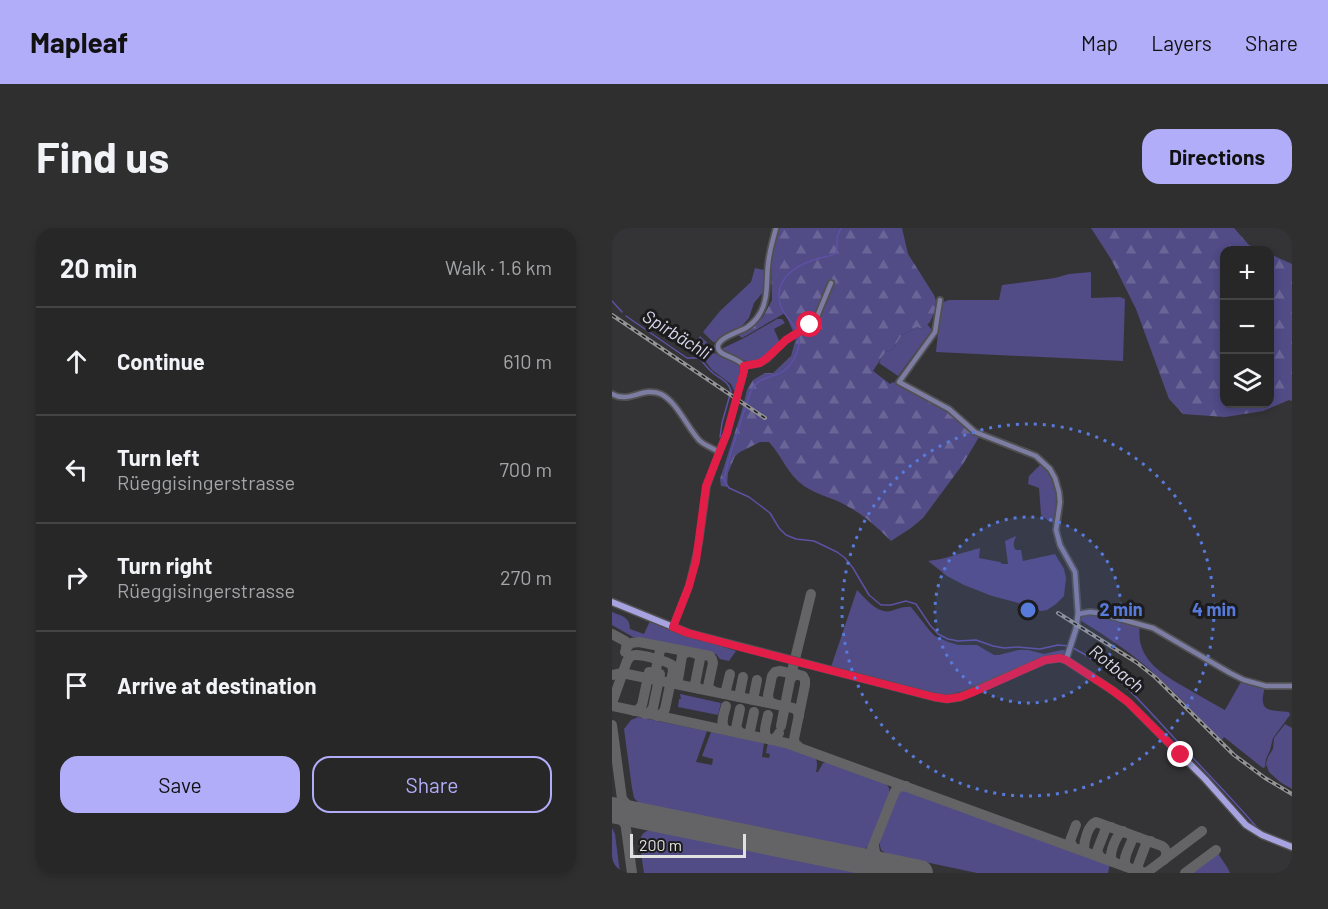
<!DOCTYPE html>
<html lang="en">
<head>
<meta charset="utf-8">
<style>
  body { margin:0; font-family:Barlow,sans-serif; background:#2f2f30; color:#f1f3f6 }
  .controls { position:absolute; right:18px; top:18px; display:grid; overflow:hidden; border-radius:12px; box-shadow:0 3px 9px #0003 }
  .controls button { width:54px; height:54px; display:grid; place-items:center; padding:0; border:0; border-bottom:2px solid #434445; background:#272728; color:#f1f3f6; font:30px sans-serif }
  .scale { position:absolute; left:18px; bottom:15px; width:116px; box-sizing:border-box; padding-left:6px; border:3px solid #e0e0e1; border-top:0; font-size:16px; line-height:21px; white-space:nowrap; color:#e0e0e1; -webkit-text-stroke:4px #1c1c1d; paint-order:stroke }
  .stop { position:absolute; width:18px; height:18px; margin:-14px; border:4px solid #e11d48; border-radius:50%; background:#fff }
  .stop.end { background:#e11d48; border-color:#fff; box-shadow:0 2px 6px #0008 }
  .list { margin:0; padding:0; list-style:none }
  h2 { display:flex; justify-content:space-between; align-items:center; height:78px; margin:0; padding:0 24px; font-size:26px }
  h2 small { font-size:20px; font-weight:400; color:#a4a5a8 }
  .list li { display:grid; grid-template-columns:39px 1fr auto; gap:18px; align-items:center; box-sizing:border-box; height:108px; padding:0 24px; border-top:2px solid #434445 }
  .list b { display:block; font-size:22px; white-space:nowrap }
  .list p { margin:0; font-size:20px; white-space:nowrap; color:#a4a5a8 }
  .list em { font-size:20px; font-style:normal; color:#a4a5a8 }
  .actions { display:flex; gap:12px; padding:18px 24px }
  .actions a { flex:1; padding:14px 0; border:2px solid #b2adf9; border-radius:18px; text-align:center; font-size:21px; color:#b2adf9 }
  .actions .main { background:#b2adf9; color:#111 }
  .icon { flex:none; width:33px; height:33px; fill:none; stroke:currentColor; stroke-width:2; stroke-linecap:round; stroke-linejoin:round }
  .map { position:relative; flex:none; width:680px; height:645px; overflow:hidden; border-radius:18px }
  header { display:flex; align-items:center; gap:36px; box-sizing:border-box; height:84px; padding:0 30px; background:#b2adf9; color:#111 }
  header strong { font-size:28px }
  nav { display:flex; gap:33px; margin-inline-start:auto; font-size:21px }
  .intro { display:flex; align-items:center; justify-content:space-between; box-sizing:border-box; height:144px; padding:0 36px }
  h1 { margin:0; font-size:42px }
  .button { padding:15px 27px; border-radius:18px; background:#b2adf9; color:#111; font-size:21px; font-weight:700 }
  main { display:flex; gap:36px; padding:0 36px }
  aside { flex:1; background:#272728; border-radius:18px; box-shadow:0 3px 9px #0003 }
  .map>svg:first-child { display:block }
  .green { fill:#514b86 }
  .forest { fill:url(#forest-firs) }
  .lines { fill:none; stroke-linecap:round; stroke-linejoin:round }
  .stream { stroke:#5c51a5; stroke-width:1.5 }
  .taxiway { stroke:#646466; stroke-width:10 }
  .runway { stroke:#646466; stroke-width:26 }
  .minor-casing { stroke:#505051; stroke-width:8 }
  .tertiary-casing { stroke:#505051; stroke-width:8 }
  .secondary-casing { stroke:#505051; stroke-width:9 }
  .minor { stroke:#7d7ca2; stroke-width:4.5 }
  .tertiary { stroke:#7d7ca2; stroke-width:5 }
  .secondary { stroke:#a7a3e1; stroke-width:6 }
  .rail-casing { stroke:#939395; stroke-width:4 }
  .rail { stroke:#1c1c1d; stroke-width:1.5; stroke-dasharray:4.5; stroke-linecap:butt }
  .route { stroke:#e11d48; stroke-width:8 }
  .ring { fill:none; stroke:#587adb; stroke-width:3; stroke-dasharray:3 6 }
  .labels { text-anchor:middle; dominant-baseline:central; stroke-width:6; stroke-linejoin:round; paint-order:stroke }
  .water-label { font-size:18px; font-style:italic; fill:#d9d8ef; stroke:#1c1c1d }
  .centre { fill:#587adb; stroke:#1c1c1d; stroke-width:3 }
  .ring-label { font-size:18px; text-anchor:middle; font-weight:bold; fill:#587adb; stroke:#1c1c1d; stroke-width:6; stroke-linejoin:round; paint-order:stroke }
</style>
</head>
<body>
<header>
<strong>Mapleaf</strong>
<nav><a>Map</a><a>Layers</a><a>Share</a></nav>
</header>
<div class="intro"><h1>Find us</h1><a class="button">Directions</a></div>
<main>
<aside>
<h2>20 min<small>Walk · 1.6 km</small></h2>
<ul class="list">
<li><svg class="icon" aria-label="ahead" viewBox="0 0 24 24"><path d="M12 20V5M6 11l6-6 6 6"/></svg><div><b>Continue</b></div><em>610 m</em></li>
<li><svg class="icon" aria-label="left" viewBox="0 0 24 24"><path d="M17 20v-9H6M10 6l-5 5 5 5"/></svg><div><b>Turn left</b><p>Rüeggisingerstrasse</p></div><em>700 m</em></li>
<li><svg class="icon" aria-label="right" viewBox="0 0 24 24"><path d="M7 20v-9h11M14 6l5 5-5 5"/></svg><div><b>Turn right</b><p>Rüeggisingerstrasse</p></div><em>270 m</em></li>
<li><svg class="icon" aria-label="arrive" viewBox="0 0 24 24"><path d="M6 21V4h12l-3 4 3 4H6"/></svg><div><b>Arrive at destination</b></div></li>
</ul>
<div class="actions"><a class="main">Save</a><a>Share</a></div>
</aside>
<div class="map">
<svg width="680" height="645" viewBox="0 0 680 645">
  <defs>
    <pattern id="forest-firs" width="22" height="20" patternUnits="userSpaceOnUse" patternTransform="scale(1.5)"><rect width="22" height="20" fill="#514b86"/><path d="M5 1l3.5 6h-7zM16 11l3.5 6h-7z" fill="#6a6597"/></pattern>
  </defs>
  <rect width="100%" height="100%" fill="#343436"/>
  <g class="green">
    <path d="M143 40 152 42 154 45 152 63 142 75 137 90 127 101 109 109 104 114H101L91 104 108 83 139 54Z"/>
    <path d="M479 44V70L508 69 513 71 511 133 324 124 329 75 337 72H387L390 57 443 50 457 46Z"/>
    <path d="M165 91H170L173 95 162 101 168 115C154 128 146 140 126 130 120 127 114 125 109 121L132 110Z"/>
    <path d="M315 96 320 102 286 148 267 135 270 129 274 124 281 121 290 107 305 99 310 101Z"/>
    <path d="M88 108 103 122 89 130 83 127 76 124Z"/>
    <path d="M102 125 124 133 129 137 123 165 119 156 100 142 92 131Z"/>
    <path d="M428 237H431L443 252 446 269 443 295 438 294 429 287 427 260 416 256 417 248Z"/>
    <path d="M404 308C402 313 400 318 404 322H409L411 333 443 326 452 341 454 350 452 368 444 376 435 382 429 383 403 374 380 368 352 357 335 348 316 333 329 331 368 320 367 330 388 334 390 336H396L393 313Z"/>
    <path d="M245 362C254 371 265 386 279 383 286 381 291 378 299 379L318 403 323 408 336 414 346 417H365L382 427H387L406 422H416L432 426 450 422 456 423 452 426 435 427 362 460 337 467 315 464 219 439Z"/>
    <path d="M0 384C10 388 18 389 18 401L32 406 38 393 60 402 124 423 117 433 108 431 104 426 21 409 0 397Z"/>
    <path d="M478 386 528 398C523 431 551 447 576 461 588 468 600 475 613 482L630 452 653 459C646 484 656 482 677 484L678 487 661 510 658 522 654 531 653 539 651 540 647 537 612 509 609 513C585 488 562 463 536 440 515 422 492 407 468 392L472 387Z"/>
    <path d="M68 466 109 475 106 487 66 479 67 471H69Z"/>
    <path d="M26 489 95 503 84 534 100 537 101 531 90 528 99 504 152 515 150 529 157 530 158 526 154 525 156 515C166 518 197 522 203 529 206 534 205 539 204 544H206L211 535 218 533 272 553 277 560 278 567 259 615 253 621H249L27 575 22 570 20 560 12 501 19 492Z"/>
    <path d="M673 496 680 500V561L668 554 657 544 654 536 656 529 661 521 662 510Z"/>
    <path d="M294 562 498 636 496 645H365L275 626 269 622 267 613 284 568 289 563Z"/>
    <path d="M0 600 3 606 8 645H0Z"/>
    <path d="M39 602 44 603 250 645H32C31 636 26 614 30 607 33 603 35 603 39 602Z"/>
    <path d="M605 624 615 639 618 645H576Z"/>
  </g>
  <g class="forest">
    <path d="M166 0H290L296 26 322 67 324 73 323 83 318 94 310 101 305 99 290 107 281 121 274 124 270 129 261 143 278 156 281 154 315 169 332 180 367 209 351 236 311 290 299 300 279 313C265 299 252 287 235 278 222 270 205 267 192 258 176 247 170 228 157 214H148L128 224 123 228 116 245 115 259 109 258 108 251 130 182 135 162 141 152 153 145H161L179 128 184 110 173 85 130 110 125 106 141 98 151 89 160 72 159 37Z"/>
    <path d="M479 0H622L637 17 650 22H612V176H658V26L680 36V173L677 172 651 183 613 189 571 186 557 171 524 81 499 31Z"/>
  </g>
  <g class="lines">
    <g class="stream">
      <path d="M0 73 10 84"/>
      <path d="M14 88 72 128 75 130H87C92 135 96 141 101 145 109 151 117 154 119 163L110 195 108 209"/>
      <path d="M135 175C144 137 166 159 182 131 200 98 166 93 167 68 167 46 189 35 208 30 215 28 219 29 225 24V9L229 0"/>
      <path d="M133 180 116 234 112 252 117 260 137 269 158 285 167 300 174 307 184 311 202 313 225 324 233 330 241 340 257 367 269 377H279L294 373 304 376 318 397 326 406 336 411 346 413 364 412 381 418 392 420 405 419 428 421 446 417 457 418"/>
      <path d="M461 420C502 440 533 479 564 512 592 542 621 571 648 603"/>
    </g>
    <g class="taxiway">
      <path d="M0 406 13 413 15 418 13 424"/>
      <path d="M14 420 19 415 27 414 98 428 100 431 101 435 96 458 98 461 101 463"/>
      <path d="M83 425 87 428 88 431 83 456 87 461"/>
      <path d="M182 446 180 443 181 439 199 366"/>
      <path d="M0 447 10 445 181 480 185 482 187 488"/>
      <path d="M66 452 70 428 73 425 77 424"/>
      <path d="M50 453 45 451 43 446 48 422 53 419"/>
      <path d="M113 466 118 446"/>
      <path d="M127 469 131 449"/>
      <path d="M141 472 145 452"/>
      <path d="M0 475 15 433C18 429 18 427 24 427 31 427 55 433 60 437L61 443 53 481 51 485 45 488"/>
      <path d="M162 476 157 473 156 467 160 448 163 444 168 443 191 448 193 452V457L182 511 183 516 186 518"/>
      <path d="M0 478 174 515 531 645"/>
      <path d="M114 478C112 486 107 497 114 502"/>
      <path d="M128 481 124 500 129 505"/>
      <path d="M22 483 26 482 30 477 37 444"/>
      <path d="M33 486 38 484 41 480 48 446"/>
      <path d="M156 487C155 492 153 498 153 503 154 515 163 513 167 505"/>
      <path d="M0 497 20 645"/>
      <path d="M169 498 178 452 181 448 185 446"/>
      <path d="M132 506 136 505 138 503 142 484"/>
      <path d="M12 573 20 583 29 588"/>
      <path d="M0 582 9 588 12 595"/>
      <path d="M262 617C262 627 267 633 275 638"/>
      <path d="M461 619 458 613 464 597"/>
      <path d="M474 624 472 621C472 613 476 597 484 594L550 618C555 621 555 627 552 632"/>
      <path d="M488 629 485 623 494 600 499 599"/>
      <path d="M234 630C245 631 252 631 259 623L283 563 287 559 294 558"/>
      <path d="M502 634 499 632C498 623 504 607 511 603"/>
      <path d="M515 639C509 632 517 621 520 612L522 610 525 609"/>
      <path d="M531 644 527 643 526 637 534 616 539 613"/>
      <path d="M534 645 590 603"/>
      <path d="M573 645 604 622"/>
    </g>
    <path class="runway" d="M0 582 308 645"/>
    <g class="minor-casing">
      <g id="minor">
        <path d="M328 72 323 104 287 154 337 181 363 204 424 228 438 241 443 250 447 264 448 274 444 302 448 317 463 344 466 386 478 384 486 385 541 400 618 445 632 452 654 458H680"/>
        <path d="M132 138C126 129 107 128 106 120 104 110 127 104 134 100 140 96 144 92 147 87 157 72 154 53 156 37 157 24 161 12 164 0"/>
        <path d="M0 166C17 176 31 158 49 166 65 174 75 199 87 212 93 218 101 220 107 224L95 258 87 315 77 358 61 399"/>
        <path d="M107 224 115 205 132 143V138L148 135 155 131 174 112 198 97 204 91 219 55"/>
      </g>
    </g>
    <g class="tertiary-casing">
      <path id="tertiary" d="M454 432 464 401 466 386"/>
    </g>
    <g class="secondary-casing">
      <path id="secondary" d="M0 374 76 405 322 469 335 471 348 469 433 432 448 430 454 432 500 462 516 474 593 551 634 597 650 607 680 619"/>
    </g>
    <use href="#minor" class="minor"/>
    <use href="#tertiary" class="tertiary"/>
    <use href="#secondary" class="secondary"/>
    <g class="rail-casing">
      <g id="rail">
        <path d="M0 87 153 190"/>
        <path d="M446 385 524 434 543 449 622 527 653 550 680 566"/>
      </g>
    </g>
    <use href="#rail" class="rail"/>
  </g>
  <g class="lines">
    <path class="route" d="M198 97 174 112 155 130 148 135 132 138V143L115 205 94 258 84 333 77 358 61 399 76 405 128 419 322 469 335 471 348 469 359 465 433 432 448 430 454 432 500 462 516 474 569 527"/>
  </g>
  <circle cx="416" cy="382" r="93" fill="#587adb" fill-opacity=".12"/>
  <g class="ring">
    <circle cx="416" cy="382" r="93"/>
    <circle cx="416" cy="382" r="186"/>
  </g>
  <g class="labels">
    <g class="water-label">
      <text transform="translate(65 106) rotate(32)">Spirbächli</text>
      <text transform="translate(505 440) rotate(39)">Rotbach</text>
    </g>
  </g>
  <circle cx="416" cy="382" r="9" class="centre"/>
  <g class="ring-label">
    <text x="509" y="388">2 min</text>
    <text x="602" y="388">4 min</text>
  </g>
</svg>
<div class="controls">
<button>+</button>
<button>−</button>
<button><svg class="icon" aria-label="layers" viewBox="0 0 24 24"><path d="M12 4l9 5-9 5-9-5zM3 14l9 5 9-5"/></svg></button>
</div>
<div class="scale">200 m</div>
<div class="stop" style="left:198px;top:97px"></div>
<div class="stop end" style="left:569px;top:527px"></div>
</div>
</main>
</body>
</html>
